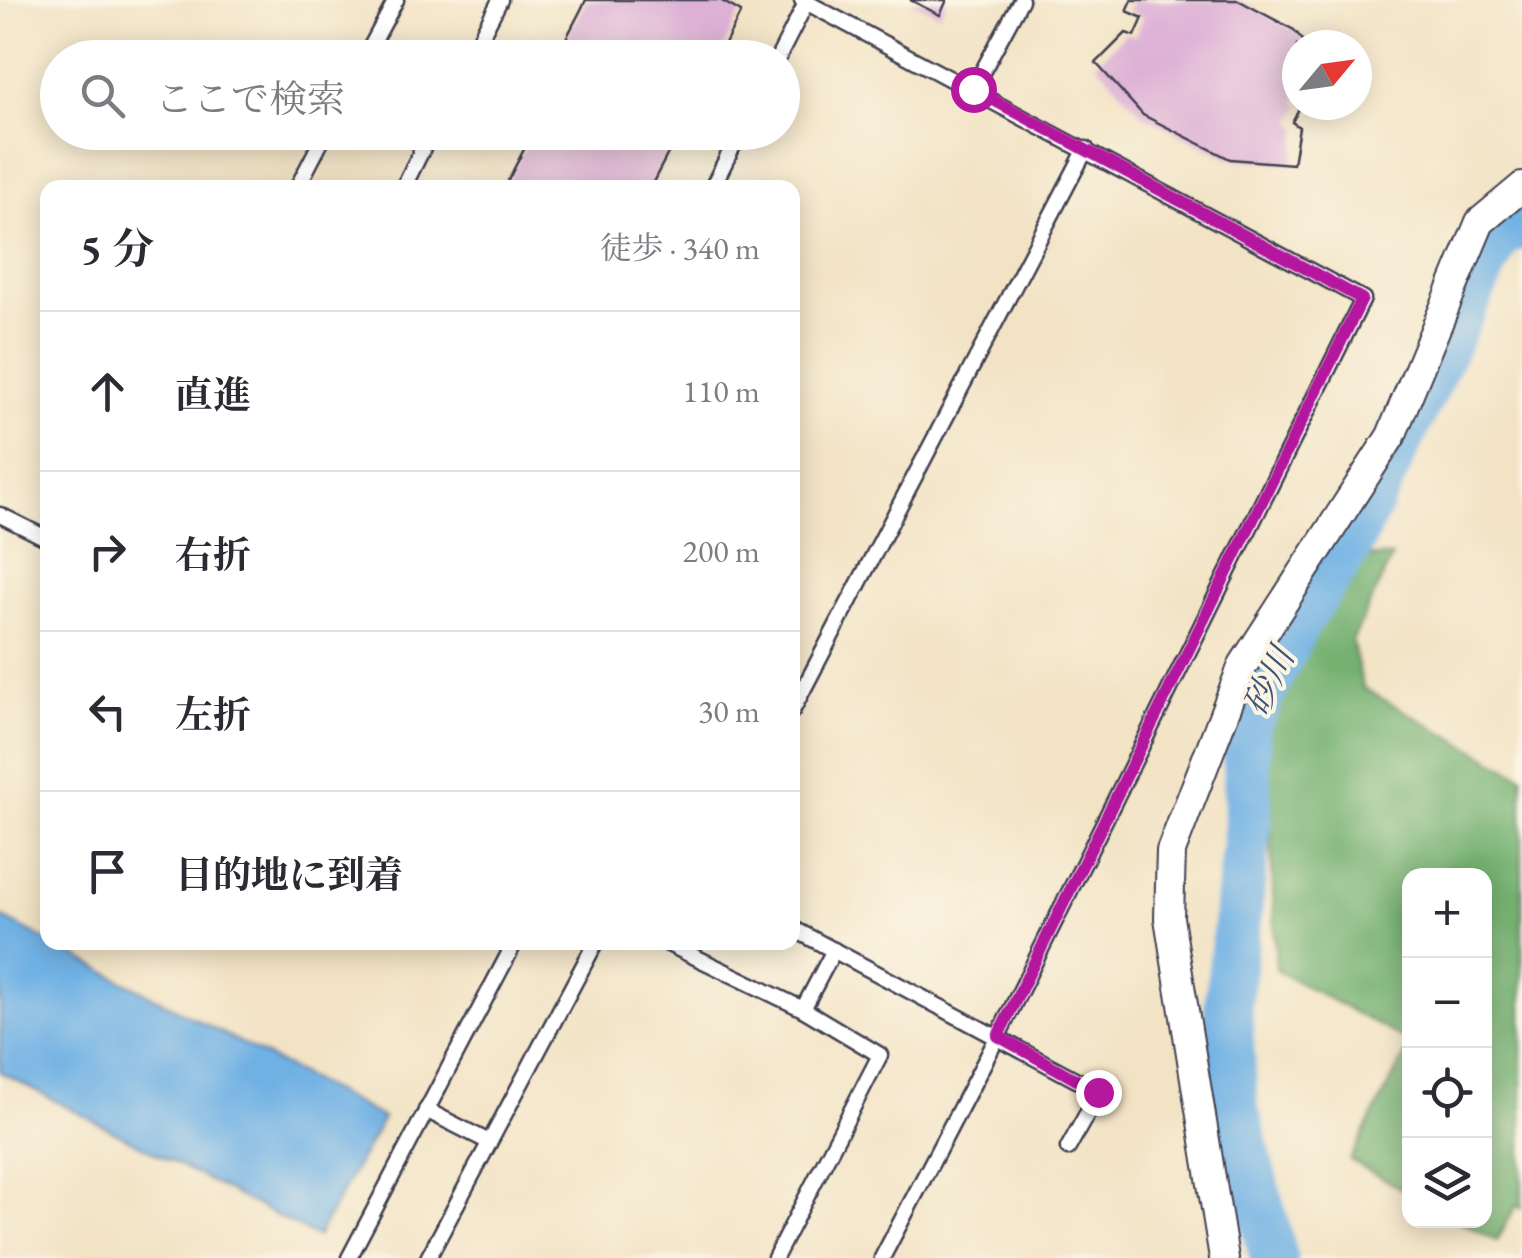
<!DOCTYPE html>
<html lang="ja">
<head>
<meta charset="utf-8">
<style>
  body { margin:0; font-family:"EB Garamond","Noto Serif JP",serif; background:#f7f7f7; color:#2b2b33 }
  .controls { position:absolute; right:30px; bottom:30px; display:grid; overflow:hidden; border-radius:20px; box-shadow:0 5px 25px #0003 }
  .controls button { width:90px; height:90px; display:grid; place-items:center; padding:0; border:0; border-bottom:2px solid #e1e1e2; background:#fff; color:#2b2b33; font:50px sans-serif }
  .compass { position:absolute; left:1282px; top:30px; width:90px; height:90px; border-radius:50%; background:#fff; box-shadow:0 5px 25px #0003; rotate:61deg }
  .stop { position:absolute; width:30px; height:30px; margin:-22px; border:8px solid #b5179e; border-radius:50%; background:#fff }
  .stop.end { background:#b5179e; border-color:#fff; box-shadow:0 2px 10px #0008 }
  .list { margin:0; padding:0; list-style:none }
  h2 { display:flex; justify-content:space-between; align-items:center; height:130px; margin:0; padding:0 40px; font-size:42px }
  h2 small { font-size:32px; font-weight:400; color:#7c7c81 }
  .list li { display:grid; grid-template-columns:65px 1fr auto; gap:30px; align-items:center; box-sizing:border-box; height:160px; padding:0 40px; border-top:2px solid #e1e1e2 }
  .list b { display:block; font-size:38px; white-space:nowrap }
  .list em { font-size:32px; font-style:normal; color:#7c7c81 }
  .icon { flex:none; width:55px; height:55px; fill:none; stroke:currentColor; stroke-width:2; stroke-linecap:round; stroke-linejoin:round }
  .map { position:relative; flex:none; width:1522px; height:1258px; overflow:hidden }
  .search { position:absolute; background:#fff; box-shadow:0 5px 25px #0003; left:40px; top:40px; width:760px; height:110px; display:flex; align-items:center; gap:25px; box-sizing:border-box; padding:0 35px; border-radius:55px; color:#7c7c81; font-size:38px }
  .panel { position:absolute; background:#fff; box-shadow:0 5px 25px #0003; left:40px; top:180px; width:760px; height:770px; border-radius:20px }
  .map>svg:first-child { display:block }
  .forest { fill:#74b171; stroke:#4b6a56; stroke-width:2.5 }
  .water { fill:#70b1e4; stroke:#496a90; stroke-width:2.5 }
  .lines { fill:none; stroke-linecap:round; stroke-linejoin:round }
  .river { stroke:#70b1e4; stroke-width:48 }
  .building { fill:#ddb0d6 }
  .service-casing { stroke:#413f50; stroke-width:19 }
  .minor-casing { stroke:#413f50; stroke-width:32 }
  .service { stroke:#fff; stroke-width:14 }
  .minor { stroke:#fff; stroke-width:28 }
  .route { stroke:#b5179e; stroke-width:12 }
  .labels { text-anchor:middle; dominant-baseline:central; stroke-width:8; stroke-linejoin:round; paint-order:stroke }
  .water-label { font-size:35px; font-style:italic; fill:#3d5476; stroke:#fcf5e5 }
</style>
</head>
<body>
<div class="map">
<svg width="1522" height="1258" viewBox="0 0 1522 1258">
  <rect width="100%" height="100%" fill="#fcf5e5"/>
  <filter id="ink" filterUnits="userSpaceOnUse"><feTurbulence type="fractalNoise" baseFrequency=".01" numOctaves="2"/><feDisplacementMap in="SourceGraphic" scale="20" xChannelSelector="R" yChannelSelector="G"/><feConvolveMatrix kernelMatrix="1 2 1 2 8 2 1 2 1" color-interpolation-filters="sRGB"/></filter>
  <filter id="wash" filterUnits="userSpaceOnUse"><feTurbulence type="fractalNoise" baseFrequency=".0048" numOctaves="4" result="noise"/><feDisplacementMap in="SourceGraphic" scale="40" xChannelSelector="R" yChannelSelector="G"/><feGaussianBlur stdDeviation="2.25" result="paint"/><feColorMatrix in="noise" values="0 0 0 0 0 0 0 0 0 0 0 0 0 0 0 0 0 1.4 0 .05"/><feComposite in="paint" operator="in"/></filter>
  <g filter="url(#wash)">
    <rect width="100%" height="100%" fill="#f2e3c5"/>
    <g class="forest">
      <path d="M1362 556 1392 557 1352 641 1363 688 1522 776V1208L1516 1206 1497 1241 1460 1221 1484 1220V876H1410L1409 1042 1276 970 1266 711Z"/>
      <path d="M1409 1047V1193L1350 1160Z"/>
    </g>
    <path class="water" d="M0 916 383 1118 317 1237 0 1072Z"/>
    <g class="lines">
      <path class="river" d="M1274 1258 1234 1107 1228 1005 1248 822 1246 725 1297 621 1347 548 1499 233 1522 225"/>
    </g>
    <g id="blocks">
      <g class="building">
        <path d="M586 0H720L741 12 718 58H556Z"/>
        <path d="M910 0H947L940 15Z"/>
        <path d="M1132 0H1238L1294 30 1307 45H1297V105H1301L1292 122 1299 127 1293 164 1230 159 1143 115 1096 63 1126 33 1135 36 1143 18 1127 11Z"/>
        <path d="M533 132H679L650 188H504Z"/>
      </g>
    </g>
  </g>
  <g filter="url(#ink)">
    <use href="#blocks" fill-opacity="0" stroke="#413f50" stroke-width="2.5"/>
    <g class="lines">
      <g class="service-casing">
        <g id="service">
          <path d="M802 0 1363 299 998 1036 882 1258"/>
          <path d="M365 58 396 0"/>
          <path d="M470 58 500 0"/>
          <path d="M778 58 806 3"/>
          <path d="M973 89 1021 0"/>
          <path d="M297 188 326 132"/>
          <path d="M403 188 431 132"/>
          <path d="M712 188 740 132"/>
          <path d="M0 515 48 539"/>
          <path d="M792 711 1086 149"/>
          <path d="M792 928 1099 1092 1068 1148"/>
          <path d="M664 942 803 1009 880 1055 775 1258"/>
          <path d="M803 1009 834 950"/>
          <path d="M426 1110 489 1142"/>
          <path d="M349 1258 515 942"/>
          <path d="M428 1258 596 942"/>
        </g>
      </g>
      <g class="minor-casing">
        <path id="minor" d="M1224 1258 1169 918 1171 851 1243 665 1391 436 1480 222 1522 187"/>
      </g>
      <use href="#service" class="service"/>
      <use href="#minor" class="minor"/>
    </g>
  </g>
  <g class="lines" filter="url(#ink)">
    <path class="route" d="M973 89 1362 299 998 1036 1098 1092"/>
  </g>
  <g class="labels">
    <g class="water-label">
      <text transform="translate(1268 681) rotate(-64)">砂川</text>
    </g>
  </g>
</svg>
<div class="controls">
<button>+</button>
<button>−</button>
<button><svg class="icon" aria-label="locate" viewBox="0 0 24 24"><circle cx="12" cy="12" r="6"/><path d="M12 2v4M12 18v4M2 12h4M18 12h4"/></svg></button>
<button><svg class="icon" aria-label="layers" viewBox="0 0 24 24"><path d="M12 4l9 5-9 5-9-5zM3 14l9 5 9-5"/></svg></button>
</div>
<svg class="compass" viewBox="-18 -18 36 36"><path d="M0-13l5 13h-10z" fill="#e53935"/><path d="M0 13l5-13h-10z" fill="#7c7c81"/></svg>
<div class="stop" style="left:973px;top:89px"></div>
<div class="stop end" style="left:1098px;top:1092px"></div>
<div class="search"><svg class="icon" aria-label="search" viewBox="0 0 24 24"><circle cx="10" cy="10" r="6"/><path d="M15 15l6 6"/></svg>ここで検索</div>
<section class="panel">
<h2>5 分<small>徒歩 · 340 m</small></h2>
<ul class="list">
<li><svg class="icon" aria-label="ahead" viewBox="0 0 24 24"><path d="M12 20V5M6 11l6-6 6 6"/></svg><div><b>直進</b></div><em>110 m</em></li>
<li><svg class="icon" aria-label="right" viewBox="0 0 24 24"><path d="M7 20v-9h11M14 6l5 5-5 5"/></svg><div><b>右折</b></div><em>200 m</em></li>
<li><svg class="icon" aria-label="left" viewBox="0 0 24 24"><path d="M17 20v-9H6M10 6l-5 5 5 5"/></svg><div><b>左折</b></div><em>30 m</em></li>
<li><svg class="icon" aria-label="arrive" viewBox="0 0 24 24"><path d="M6 21V4h12l-3 4 3 4H6"/></svg><div><b>目的地に到着</b></div></li>
</ul>
</section>
</div>
</body>
</html>
